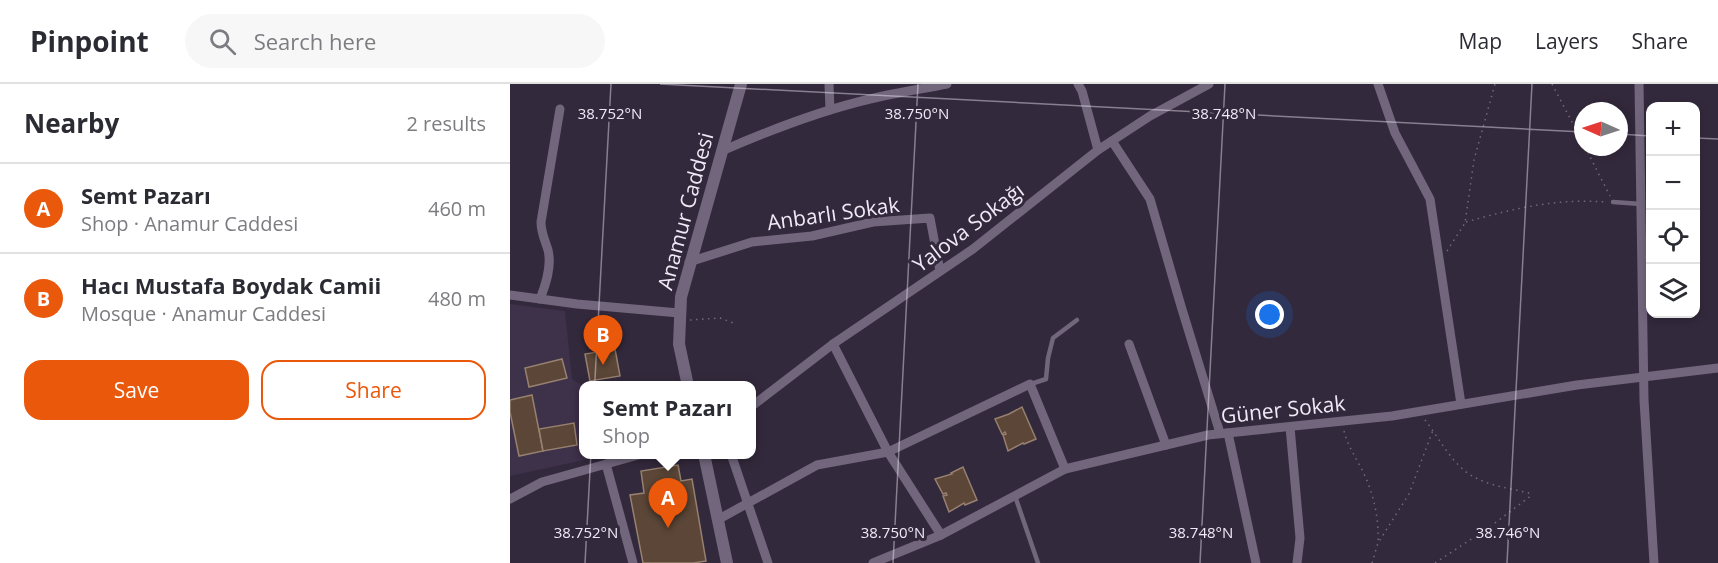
<!DOCTYPE html>
<html lang="en">
<head>
<meta charset="utf-8">
<style>
  body { margin:0; font-family:"Open Sans",sans-serif; background:#f7f7f7; color:#2b2b33 }
  .controls { position:absolute; right:18px; top:18px; display:grid; overflow:hidden; border-radius:12px; box-shadow:0 3px 9px #0003 }
  .controls button { width:54px; height:54px; display:grid; place-items:center; padding:0; border:0; border-bottom:2px solid #e1e1e2; background:#fff; color:#2b2b33; font:30px sans-serif }
  .compass { position:absolute; left:1064px; top:18px; width:54px; height:54px; border-radius:50%; background:#fff; box-shadow:0 3px 9px #0003; rotate:273deg }
  .you { position:absolute; left:760px; top:231px; width:21px; height:21px; margin:-15px; border:4px solid #fff; border-radius:50%; background:#1a73e8; box-shadow:0 0 0 9px #1a73e833 }
  .badge { display:grid; place-items:center; width:39px; height:39px; border-radius:50%; background:#ea580c; color:#fff; font-size:20px; font-weight:700 }
  .pin { position:absolute; translate:-50% -50px; filter:drop-shadow(0 2px 3px #0008) }
  .pin::after { content:''; position:absolute; top:32px; width:21px; height:18px; background:inherit; clip-path:polygon(0 0,100% 0,50% 100%) }
  .popup { position:absolute; left:69px; top:297px; width:177px; height:78px; box-sizing:border-box; display:grid; place-content:center; border-radius:12px; background:#fff; filter:drop-shadow(0 2px 4px #0005); font-size:20px; white-space:nowrap; color:#7c7c81 }
  .popup b { font-size:22px; color:#2b2b33 }
  .popup::after { content:''; position:absolute; left:50%; top:100%; margin-left:-12px; border:12px solid transparent; border-top-color:#fff }
  .list { margin:0; padding:0; list-style:none }
  h2 { display:flex; justify-content:space-between; align-items:center; height:78px; margin:0; padding:0 24px; font-size:26px }
  h2 small { font-size:20px; font-weight:400; color:#7c7c81 }
  .list li { display:grid; grid-template-columns:39px 1fr auto; gap:18px; align-items:center; box-sizing:border-box; height:90px; padding:0 24px; border-top:2px solid #e1e1e2 }
  .list b { display:block; font-size:22px; white-space:nowrap }
  .list p { margin:0; font-size:20px; white-space:nowrap; color:#7c7c81 }
  .list em { font-size:20px; font-style:normal; color:#7c7c81 }
  .actions { display:flex; gap:12px; padding:18px 24px }
  .actions a { flex:1; padding:14px 0; border:2px solid #ea580c; border-radius:18px; text-align:center; font-size:21px; color:#ea580c }
  .actions .main { background:#ea580c; color:#fff }
  .icon { flex:none; width:33px; height:33px; fill:none; stroke:currentColor; stroke-width:2; stroke-linecap:round; stroke-linejoin:round }
  .map { position:relative; flex:none; width:1208px; height:479px; overflow:hidden }
  header { display:flex; align-items:center; gap:36px; box-sizing:border-box; height:84px; padding:0 30px; background:#fff; border-bottom:2px solid #e1e1e2 }
  header strong { font-size:28px }
  nav { display:flex; gap:33px; margin-inline-start:auto; font-size:21px }
  .search { width:420px; height:54px; background:#f7f7f7; display:flex; align-items:center; gap:15px; box-sizing:border-box; padding:0 21px; border-radius:33px; color:#7c7c81; font-size:22px }
  main { display:flex }
  aside { flex:1; background:#fff }
  .map>svg:first-child { display:block }
  .built { fill:#3e314a }
  .building { fill:#5b4637; stroke:#97806f; stroke-width:1.5 }
  .lines { fill:none; stroke-linecap:round; stroke-linejoin:round }
  .path { stroke:#72697a; stroke-width:1.5; stroke-dasharray:1.5 4.5; stroke-linecap:butt }
  .lane { stroke:#72667d; stroke-width:4.5 }
  .street { stroke:#72667d; stroke-width:9 }
  .secondary { stroke:#72667d; stroke-width:12 }
  .ticks { fill:none; stroke:#f0e9f6; stroke-width:1.5; stroke-opacity:0.45 }
  .labels { text-anchor:middle; dominant-baseline:central; stroke-width:6; stroke-linejoin:round; paint-order:stroke }
  .street-label { font-size:21px; fill:#f0e9f6; stroke:#33293c }
  .ticks-label { font-size:15px; text-anchor:middle; fill:#f0e9f6; stroke:#33293c; stroke-width:6; stroke-linejoin:round; paint-order:stroke }
</style>
</head>
<body>
<header>
<strong>Pinpoint</strong>
<div class="search"><svg class="icon" aria-label="search" viewBox="0 0 24 24"><circle cx="10" cy="10" r="6"/><path d="M15 15l6 6"/></svg>Search here</div>
<nav><a>Map</a><a>Layers</a><a>Share</a></nav>
</header>
<main>
<aside>
<h2>Nearby<small>2 results</small></h2>
<ul class="list">
<li><span class="badge">A</span><div><b>Semt Pazarı</b><p>Shop · Anamur Caddesi</p></div><em>460 m</em></li>
<li><span class="badge">B</span><div><b>Hacı Mustafa Boydak Camii</b><p>Mosque · Anamur Caddesi</p></div><em>480 m</em></li>
</ul>
<div class="actions"><a class="main">Save</a><a>Share</a></div>
</aside>
<div class="map">
<svg width="1208" height="479" viewBox="0 0 1208 479">
  <rect width="100%" height="100%" fill="#33293c"/>
  <path class="built" d="M0 220 55 227 62 295 74 303V370L97 371 0 392Z"/>
  <g class="building">
    <path d="M105 265 110 292 80 297 75 270Z"/>
    <path d="M52 275 57 294 19 303 15 284Z"/>
    <path d="M22 311 33 367 9 372 0 328V316Z"/>
    <path d="M512 323 526 355 514 360 513 359 498 367 493 351 496 350 495 348 492 350 485 335 499 330Z"/>
    <path d="M64 339 67 361 33 367 29 345Z"/>
    <path d="M168 381 171 397 182 395 196 477 183 479H133L120 411 134 409 131 387Z"/>
    <path d="M453 383 467 416 455 421 454 419 439 428 433 412 437 411 436 409 433 410 425 395 442 390 441 389Z"/>
  </g>
  <g class="lines">
    <g class="path">
      <path d="M1042 0 1073 59"/>
      <path d="M1075 63 1100 112"/>
      <path d="M956 138C1002 125 1046 114 1095 118"/>
      <path d="M937 167 955 139 964 76 985 0"/>
      <path d="M180 236 210 234 226 240"/>
      <path d="M915 336C931 356 943 384 968 395 984 403 1005 405 1022 410"/>
      <path d="M834 347C838 363 847 375 854 390 864 411 869 435 868 458"/>
      <path d="M862 479 868 459 899 410 923 346"/>
      <path d="M925 479 981 442 1022 411"/>
    </g>
    <g class="lane">
      <path d="M1103 118 1131 120"/>
      <path d="M521 300 536 295 538 274 543 254 567 236"/>
      <path d="M505 412 528 479"/>
    </g>
    <g class="street">
      <path d="M319 0 320 26"/>
      <path d="M568 0 572 7 588 66"/>
      <path d="M868 0 885 49 920 115 951 320"/>
      <path d="M1129 0 1134 316 1144 479"/>
      <path d="M602 57 640 115 671 222 710 349"/>
      <path d="M212 67C260 46 309 27 360 15 385 9 411 5 437 0"/>
      <path d="M179 178 242 158 302 152 363 138 420 134 430 187"/>
      <path d="M0 211 67 220 169 229"/>
      <path d="M30 215C36 200 42 182 38 166 35 156 31 149 31 138L50 25"/>
      <path d="M323 260 378 368 431 451"/>
      <path d="M619 260 656 361"/>
      <path d="M242 322 323 260 463 165 588 66 640 32 699 0"/>
      <path d="M780 343 790 454 787 479"/>
      <path d="M718 349 746 479"/>
      <path d="M221 370 258 479"/>
      <path d="M96 380 123 479"/>
      <path d="M0 415 32 398 132 370"/>
      <path d="M209 435 307 381 378 368 520 300 555 385"/>
      <path d="M363 479 431 451 555 385 698 351 882 332 1067 301 1208 284"/>
    </g>
    <g class="secondary">
      <path d="M178 302 169 260 171 213 231 0"/>
      <path d="M194 370 217 479"/>
    </g>
  </g>
  <path class="ticks" d="M150 0 1073 48M1109 50 1140 52M1186 54 1208 55M75 479 101 0M383 479 408 0M690 479 715 0M997 479 1022 0"/>
  <g class="labels">
    <g class="street-label">
      <text transform="translate(175 127) rotate(-75)">Anamur Caddesi</text>
      <text transform="translate(323 129) rotate(-8)">Anbarlı Sokak</text>
      <text transform="translate(458 143) rotate(-37)">Yalova Sokağı</text>
      <text transform="translate(773 325) rotate(-6)">Güner Sokak</text>
    </g>
  </g>
  <g class="ticks-label">
    <text x="100" y="35">38.752°N</text>
    <text x="407" y="35">38.750°N</text>
    <text x="714" y="35">38.748°N</text>
    <text x="76" y="454">38.752°N</text>
    <text x="383" y="454">38.750°N</text>
    <text x="691" y="454">38.748°N</text>
    <text x="998" y="454">38.746°N</text>
  </g>
</svg>
<div class="controls">
<button>+</button>
<button>−</button>
<button><svg class="icon" aria-label="locate" viewBox="0 0 24 24"><circle cx="12" cy="12" r="6"/><path d="M12 2v4M12 18v4M2 12h4M18 12h4"/></svg></button>
<button><svg class="icon" aria-label="layers" viewBox="0 0 24 24"><path d="M12 4l9 5-9 5-9-5zM3 14l9 5 9-5"/></svg></button>
</div>
<svg class="compass" viewBox="-18 -18 36 36"><path d="M0-13l5 13h-10z" fill="#e53935"/><path d="M0 13l5-13h-10z" fill="#7c7c81"/></svg>
<div class="you"></div>
<div class="pin badge" style="left:158px;top:444px">A</div>
<div class="popup"><b>Semt Pazarı</b>Shop</div>
<div class="pin badge" style="left:93px;top:281px">B</div>
</div>
</main>
</body>
</html>
